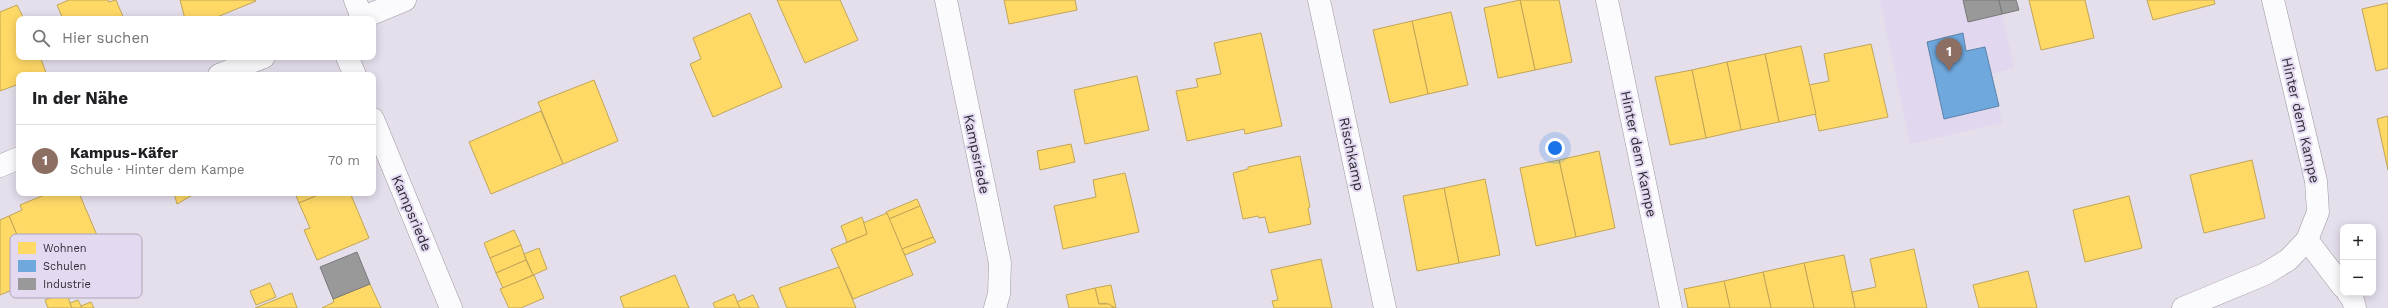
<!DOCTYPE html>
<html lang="de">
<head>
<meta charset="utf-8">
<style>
  body { margin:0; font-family:"Work Sans",sans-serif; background:#f2f2f2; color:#202124 }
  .controls { position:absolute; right:12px; bottom:12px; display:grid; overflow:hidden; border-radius:8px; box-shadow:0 2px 10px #0003 }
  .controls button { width:36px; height:36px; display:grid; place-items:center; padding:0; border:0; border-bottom:1px solid #e0e0e0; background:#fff; color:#202124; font:20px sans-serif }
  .you { position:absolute; left:1555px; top:148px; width:14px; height:14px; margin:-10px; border:3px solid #fff; border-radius:50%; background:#1a73e8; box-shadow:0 0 0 6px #1a73e833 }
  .badge { display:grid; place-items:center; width:26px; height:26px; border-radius:50%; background:#1a73e8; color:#fff; font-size:13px; font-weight:700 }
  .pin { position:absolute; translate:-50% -33px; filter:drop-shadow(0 1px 2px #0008) }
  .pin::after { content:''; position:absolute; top:21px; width:14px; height:12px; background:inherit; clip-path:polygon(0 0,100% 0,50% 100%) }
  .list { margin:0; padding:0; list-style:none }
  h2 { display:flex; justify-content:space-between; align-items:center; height:52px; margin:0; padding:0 16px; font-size:17px }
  h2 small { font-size:13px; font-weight:400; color:#757577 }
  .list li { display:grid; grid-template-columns:26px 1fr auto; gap:12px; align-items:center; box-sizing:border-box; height:72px; padding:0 16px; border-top:1px solid #e0e0e0 }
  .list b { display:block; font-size:15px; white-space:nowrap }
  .list p { margin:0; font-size:13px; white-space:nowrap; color:#757577 }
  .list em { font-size:13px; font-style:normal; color:#757577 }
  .icon { flex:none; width:22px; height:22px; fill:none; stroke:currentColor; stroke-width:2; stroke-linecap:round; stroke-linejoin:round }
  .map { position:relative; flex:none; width:2388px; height:308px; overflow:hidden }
  .search { position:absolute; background:#fff; box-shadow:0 2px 10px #0003; left:16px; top:16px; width:360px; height:44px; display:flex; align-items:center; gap:10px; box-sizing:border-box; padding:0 14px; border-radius:8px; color:#757577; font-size:15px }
  .panel { position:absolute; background:#fff; box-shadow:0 2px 10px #0003; left:16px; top:72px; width:360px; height:124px; border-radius:8px }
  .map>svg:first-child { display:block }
  .built { fill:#e1d7ee }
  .homes { fill:#ffd966; stroke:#c1a557 }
  .schools { fill:#6fa8dc; stroke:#5c83aa }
  .industry { fill:#999; stroke:#7a787b }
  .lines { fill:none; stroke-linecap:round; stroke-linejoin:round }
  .lane-casing { stroke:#9d99a2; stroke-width:23 }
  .street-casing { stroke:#9d99a2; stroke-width:23 }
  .lane { stroke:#fbfafc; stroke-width:22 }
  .street { stroke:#fbfafc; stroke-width:22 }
  .labels { text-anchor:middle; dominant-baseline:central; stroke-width:4; stroke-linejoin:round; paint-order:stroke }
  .street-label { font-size:14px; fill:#302c35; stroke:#e3d9f1 }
  .key { fill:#e3d9f1; stroke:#ada5b9; stroke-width:1 }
  .key-label { font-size:11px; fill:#302c35 }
</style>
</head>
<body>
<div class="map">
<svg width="2388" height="308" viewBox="0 0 2388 308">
  <rect width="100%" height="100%" fill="#e4dfeb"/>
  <path class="built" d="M1880 0H1999L2014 68 1991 74 2002 123 1910 144Z"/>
  <g class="homes">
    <path d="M69 0H108L109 2 116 0 124 19H63L57 5Z"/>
    <path d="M180 0H255L256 1 212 19H185Z"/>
    <path d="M777 0H840L858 40 805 63Z"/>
    <path d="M1004 0H1075L1077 10 1009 24Z"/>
    <path d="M1520 0H1559L1572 62 1535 70Z"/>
    <path d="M1520 0 1535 70 1498 78 1484 8Z"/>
    <path d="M2029 0H2085L2094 38 2041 50Z"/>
    <path d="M2147 0H2214L2215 4 2153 20Z"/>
    <path d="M2388 3V68L2376 71 2362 9Z"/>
    <path d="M17 5 24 19H19V57H46L41 59 46 73 40 75H19V84L0 91V12Z"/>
    <path d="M1451 12 1468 85 1428 94 1412 21Z"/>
    <path d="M750 13 782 87 713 117 690 64 701 59 693 38Z"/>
    <path d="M1412 21 1428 94 1390 103 1373 30Z"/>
    <path d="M1261 33 1282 126 1245 134 1244 129 1187 141 1176 91 1198 87 1196 79 1221 74 1214 43Z"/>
    <path d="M1871 44 1888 117 1819 131 1809 85 1829 81 1824 54Z"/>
    <path d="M1801 46 1816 114 1779 122 1765 54Z"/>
    <path d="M1765 54 1779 122 1741 130 1727 62Z"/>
    <path d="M1727 62 1741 130 1706 138 1692 70Z"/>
    <path d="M1692 70 1706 138 1670 145 1655 77Z"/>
    <path d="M1137 76 1149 130 1085 144 1074 90Z"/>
    <path d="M594 80 618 141 563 164 538 102Z"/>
    <path d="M541 111 563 164 491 194 469 142Z"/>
    <path d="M2388 116V170L2377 119Z"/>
    <path d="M1071 144 1075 162 1040 170 1037 151Z"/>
    <path d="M1599 151 1615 228 1576 237 1559 160Z"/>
    <path d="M1300 156 1310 207 1308 208 1311 224 1269 233 1265 217 1259 218 1258 216 1243 219 1233 173 1248 169V167Z"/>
    <path d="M1559 160 1576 237 1536 246 1520 168Z"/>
    <path d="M2252 160 2265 218 2204 233 2190 175Z"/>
    <path d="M1125 173 1139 232 1063 249 1054 206 1096 197 1093 180Z"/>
    <path d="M1485 179 1500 255 1459 263 1444 188Z"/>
    <path d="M1444 188 1459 263 1417 271 1403 196Z"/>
    <path d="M49 193H79L99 240 95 242 102 259 78 269 71 252 31 269 9 216 22 210 20 205Z"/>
    <path d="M174 193H196L177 204Z"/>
    <path d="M295 193H323L299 203Z"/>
    <path d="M323 193 351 195 369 238 317 260 304 230 310 228 299 203Z"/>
    <path d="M2129 196 2142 248 2085 262 2073 210Z"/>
    <path d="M917 199 920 206 889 219 886 212Z"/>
    <path d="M920 206 933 237 902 249 889 219Z"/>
    <path d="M887 213 913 275 853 299 831 249 867 234 863 223Z"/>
    <path d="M9 216 36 280 0 295V220Z"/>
    <path d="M862 217 867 234 847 242 841 226Z"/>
    <path d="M514 230 521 245 490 258 484 243Z"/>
    <path d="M933 237 936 242 905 255 902 249Z"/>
    <path d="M521 245 526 260 496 273 490 258Z"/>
    <path d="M539 248 547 269 533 275 524 254Z"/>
    <path d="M1914 249 1927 308H1855L1852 292 1876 287 1870 259Z"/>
    <path d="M1844 255 1855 308H1814L1804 263Z"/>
    <path d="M1321 259 1332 308H1274L1272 301 1278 300 1271 270Z"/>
    <path d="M526 260 533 275 503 288 496 273Z"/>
    <path d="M1804 263 1814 308H1771L1763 272Z"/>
    <path d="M839 267 856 308H787L779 288Z"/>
    <path d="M2028 271 2037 308H1979L1973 285Z"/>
    <path d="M1763 272 1771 308H1730L1724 281Z"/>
    <path d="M534 275 544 298 521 308H509L500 289Z"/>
    <path d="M675 275 689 308H624L620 297Z"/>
    <path d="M1724 281 1730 308H1688L1684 289Z"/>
    <path d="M270 283 276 297 256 305 250 291Z"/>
    <path d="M370 284 381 308H322L334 302 333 299Z"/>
    <path d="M1111 285 1116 308 1105 303 1099 304 1095 288Z"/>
    <path d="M1095 288 1099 304H1109L1114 308H1069L1066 295Z"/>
    <path d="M66 292 72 308H48L45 300Z"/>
    <path d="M292 293 297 308H255Z"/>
    <path d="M734 294 740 308H715L713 303Z"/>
    <path d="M753 295 759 308H740L737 302Z"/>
    <path d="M78 300 82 308H72L70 303Z"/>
    <path d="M91 302 94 308H82L81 306Z"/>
  </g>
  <path class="schools" d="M1963 33 1966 51 1985 47 1999 106 1944 119 1927 42Z"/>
  <g class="industry">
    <path d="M1963 0H1999L2002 14 1968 22Z"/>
    <path d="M1999 0H2016L2019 10 2002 14Z"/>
    <path d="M357 252 370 284 333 299 320 267Z"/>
  </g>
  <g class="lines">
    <g class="lane-casing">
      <g id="lane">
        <path d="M355 0 362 17"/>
        <path d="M2307 240 2343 287"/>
        <path d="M2348 293 2353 300 2355 308"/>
      </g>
    </g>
    <g class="street-casing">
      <g id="street">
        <path d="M946 0 1000 263 999 294 995 308"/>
        <path d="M1319 0 1385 308"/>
        <path d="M1607 0 1671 308"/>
        <path d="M359 19 405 0"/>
        <path d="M347 57 355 75"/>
        <path d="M219 75 264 57"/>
        <path d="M373 119 451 308"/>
        <path d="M0 166 19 158"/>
        <path d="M2183 308 2265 274 2288 260 2307 240 2318 212 2316 181 2273 0"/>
      </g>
    </g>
    <use href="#lane" class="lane"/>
    <use href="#street" class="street"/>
  </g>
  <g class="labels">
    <g class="street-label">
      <text transform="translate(2301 120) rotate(77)">Hinter dem Kampe</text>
      <text transform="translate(977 154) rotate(78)">Kampsriede</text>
      <text transform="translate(1352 154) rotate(78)">Rischkamp</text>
      <text transform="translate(1639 154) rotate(78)">Hinter dem Kampe</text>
      <text transform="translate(412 213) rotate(67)">Kampsriede</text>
    </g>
  </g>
  <rect x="10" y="234" width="132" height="64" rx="6" class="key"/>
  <rect x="18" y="242" width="18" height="12" fill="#ffd966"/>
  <rect x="18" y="260" width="18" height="12" fill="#6fa8dc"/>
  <rect x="18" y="278" width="18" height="12" fill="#999"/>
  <g class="key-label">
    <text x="43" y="252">Wohnen</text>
    <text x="43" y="270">Schulen</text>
    <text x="43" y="288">Industrie</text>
  </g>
</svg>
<div class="controls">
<button>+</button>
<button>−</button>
</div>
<div class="you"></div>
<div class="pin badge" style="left:1949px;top:71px;background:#8d6e63">1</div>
<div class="search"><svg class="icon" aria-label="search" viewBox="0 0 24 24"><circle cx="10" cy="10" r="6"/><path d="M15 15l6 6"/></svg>Hier suchen</div>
<section class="panel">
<h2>In der Nähe<small></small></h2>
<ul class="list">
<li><span class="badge" style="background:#8d6e63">1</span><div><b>Kampus-Käfer</b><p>Schule · Hinter dem Kampe</p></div><em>70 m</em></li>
</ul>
</section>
</div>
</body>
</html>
